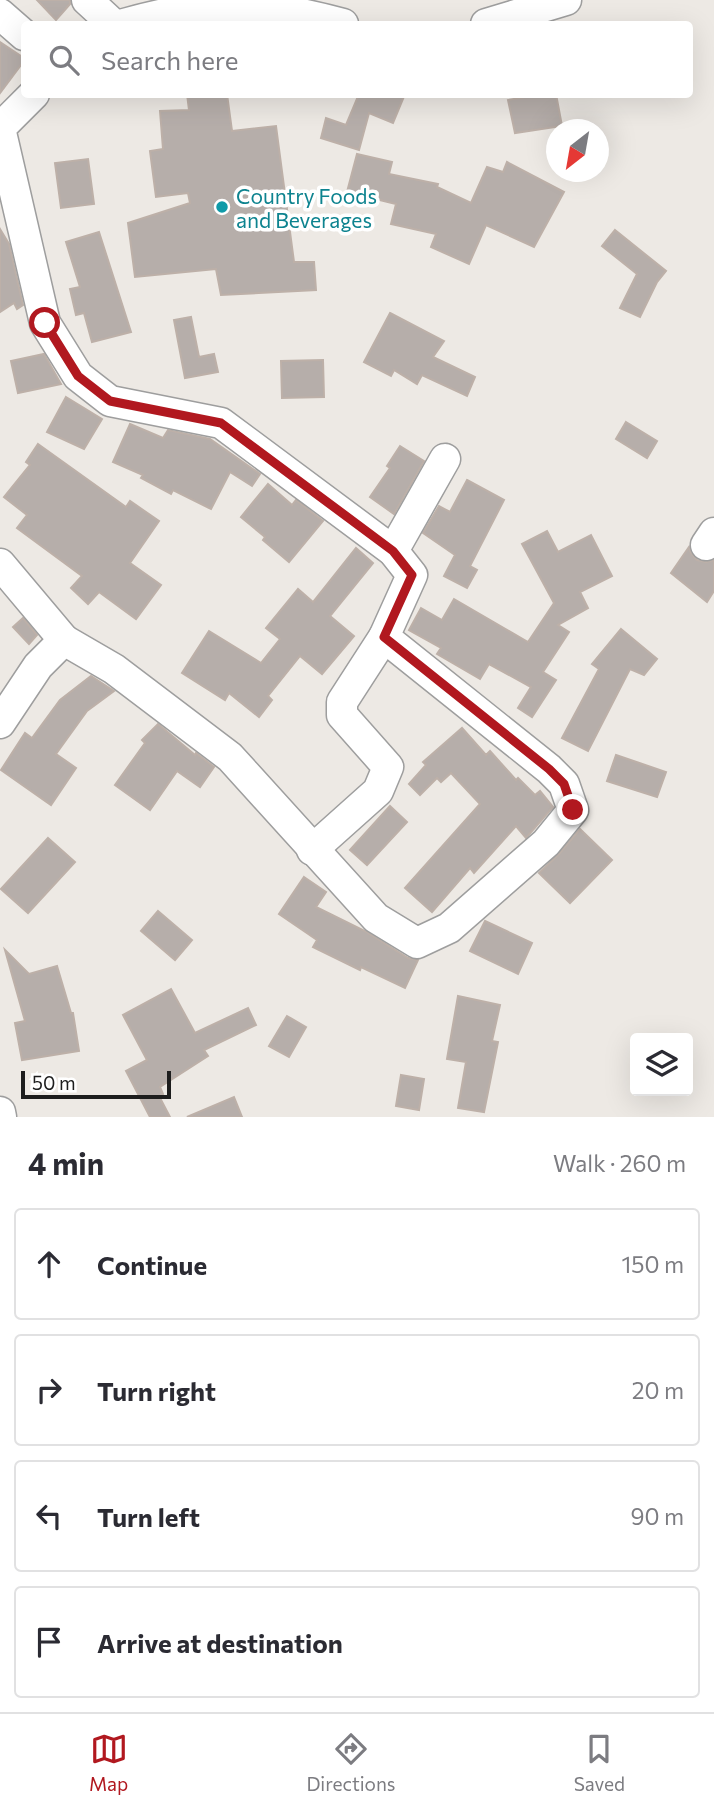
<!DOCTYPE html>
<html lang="en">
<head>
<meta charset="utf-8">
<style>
  body { margin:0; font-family:Commissioner,sans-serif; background:#f7f7f7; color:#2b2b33 }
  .controls { position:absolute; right:21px; bottom:21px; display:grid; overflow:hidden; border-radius:7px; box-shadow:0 7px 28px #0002 }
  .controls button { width:63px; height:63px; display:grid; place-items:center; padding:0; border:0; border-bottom:2px solid #e1e1e2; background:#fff; color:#2b2b33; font:35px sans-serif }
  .compass { position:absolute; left:546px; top:119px; width:63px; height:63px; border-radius:50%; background:#fff; box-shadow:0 7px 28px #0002; rotate:211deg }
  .scale { position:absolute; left:21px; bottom:18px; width:150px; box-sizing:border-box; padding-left:7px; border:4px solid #1d1d1d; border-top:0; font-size:19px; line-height:24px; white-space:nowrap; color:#1d1d1d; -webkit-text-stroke:5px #fff; paint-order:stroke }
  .stop { position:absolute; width:21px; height:21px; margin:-16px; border:5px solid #b1181f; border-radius:50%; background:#fff }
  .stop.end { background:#b1181f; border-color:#fff; box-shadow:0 2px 7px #0008 }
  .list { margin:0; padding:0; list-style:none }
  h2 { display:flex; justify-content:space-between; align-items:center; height:91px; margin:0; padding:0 28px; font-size:30px }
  h2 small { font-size:23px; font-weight:400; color:#7c7c81 }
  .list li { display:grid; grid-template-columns:46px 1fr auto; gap:21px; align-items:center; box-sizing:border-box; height:112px; margin:0 14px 14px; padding:0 14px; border:2px solid #e1e1e2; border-radius:7px }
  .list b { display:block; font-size:26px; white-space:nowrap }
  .list em { font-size:23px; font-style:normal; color:#7c7c81 }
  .icon { flex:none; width:38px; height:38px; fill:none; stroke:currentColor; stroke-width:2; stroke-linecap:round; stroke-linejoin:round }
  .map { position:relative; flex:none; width:714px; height:1117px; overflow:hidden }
  .search { position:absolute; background:#fff; box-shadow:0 7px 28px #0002; left:21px; right:21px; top:21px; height:77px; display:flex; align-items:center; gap:18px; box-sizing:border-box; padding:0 24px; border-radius:7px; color:#7c7c81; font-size:26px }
  .sheet { height:595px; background:#fff }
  nav { display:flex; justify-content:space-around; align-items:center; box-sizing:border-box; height:98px; border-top:2px solid #e1e1e2; background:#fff; font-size:19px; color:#7c7c81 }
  nav a { display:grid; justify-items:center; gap:4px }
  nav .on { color:#b1181f }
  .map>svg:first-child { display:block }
  .building { fill:#b6aeaa; stroke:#bdb0a8; stroke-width:2 }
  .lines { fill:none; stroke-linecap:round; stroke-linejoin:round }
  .minor-casing { stroke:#9e9e9e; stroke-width:33 }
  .minor { stroke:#fff; stroke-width:30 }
  .route { stroke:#b1181f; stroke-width:9 }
  .culture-dot { fill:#0f9aa8; stroke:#fff; stroke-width:2.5 }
  .labels { text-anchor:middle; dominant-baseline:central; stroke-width:7; stroke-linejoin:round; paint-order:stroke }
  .culture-label { font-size:21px; fill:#0d838f; stroke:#fff; text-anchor:start }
</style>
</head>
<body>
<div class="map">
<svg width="714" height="1117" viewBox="0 0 714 1117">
  <rect width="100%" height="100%" fill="#ede9e4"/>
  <g class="building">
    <path d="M37 0H70V4L56 20Z"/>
    <path d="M0 42 24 58V61L0 93Z"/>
    <path d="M187 94H227L232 131 276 126 294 262H314L316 290 221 295 216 269 135 277 128 223 190 203 188 193 156 197 150 151 163 149 160 111 189 110Z"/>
    <path d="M359 94H405L393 123 369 113 359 150 321 138 326 118 346 125Z"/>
    <path d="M542 94H556L562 126 515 133 508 100Z"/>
    <path d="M357 154 392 162 389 174 438 184 437 187 471 203 487 167 503 172 507 162 564 192 534 247 486 225 469 264 431 247 436 234 391 224 396 204 347 192Z"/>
    <path d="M88 159 94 204 61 208 55 163Z"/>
    <path d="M0 229 9 244 23 305 17 309 14 303 0 312Z"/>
    <path d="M615 230 666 271 657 282 640 317 620 308 637 274 602 246Z"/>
    <path d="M99 232 131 332 92 342 84 313 76 315 70 289 80 287 66 242Z"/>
    <path d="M390 313 444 341 433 357 475 377 467 396 422 375 417 384 394 370 391 376 364 362Z"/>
    <path d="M191 317 199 357 214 354 218 372 185 378 174 320Z"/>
    <path d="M44 354 61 384 18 393 11 361Z"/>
    <path d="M323 360 324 397 282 398 281 361Z"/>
    <path d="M66 397 102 419 84 449 47 432Z"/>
    <path d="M626 422 657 441 647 458 616 439Z"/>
    <path d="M130 424 163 438 168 430 210 439 260 474 252 486 230 472 211 509 173 490 171 494 141 478 143 475 113 462Z"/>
    <path d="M38 444 126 507 130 501 159 521 130 563 161 585 136 619 99 592 88 604 71 588 82 576 17 528 27 515 4 497 30 465 26 462Z"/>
    <path d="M400 446 424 461 394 514 370 497 390 468 387 466Z"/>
    <path d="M467 480 504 500 470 566 477 570 467 588 444 576 455 555 423 533 439 506 450 512Z"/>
    <path d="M268 484 292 505 296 500 323 521 289 562 263 540 265 537 241 517Z"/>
    <path d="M547 531 558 552 591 535 612 576 580 592 588 608 558 625 569 632 543 672 556 680 532 717 518 708 531 687 489 664 480 679 437 654 441 648 409 630 421 608 442 620 454 599 528 642 554 603 522 544Z"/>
    <path d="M689 547 691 553 697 560 706 562 714 560V591L707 602 671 573Z"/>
    <path d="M356 548 373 563 330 616 354 636 322 674 300 656 268 696 272 700 259 717 229 693 225 700 182 673 209 631 261 663 280 639 266 628 298 589 313 602Z"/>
    <path d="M23 618 37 635 29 644 13 627Z"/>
    <path d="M621 629 657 659 644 675 630 669 588 751 562 738 599 669 592 664Z"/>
    <path d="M91 676 114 691 87 711 56 754 76 768 51 805 1 770 25 733 32 738 60 700Z"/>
    <path d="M158 724 195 755 196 753 214 767 200 787 177 771 150 810 115 785 145 743 142 740Z"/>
    <path d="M462 728 486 755 490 751 516 780 518 778 535 795 540 791 553 807 526 838 516 826 474 873 470 868 432 912 405 888 480 804 451 773 441 782 437 778 420 795 409 784 426 765 423 762Z"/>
    <path d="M616 755 666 772 657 797 607 781Z"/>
    <path d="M390 806 407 822 367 865 350 850Z"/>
    <path d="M580 829 612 860 570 903 539 873 559 854Z"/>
    <path d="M48 838 75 862 28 913 1 889Z"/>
    <path d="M304 877 326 892 316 907 365 931 408 958 418 960 405 988 361 967 360 970 313 947 317 940 279 914Z"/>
    <path d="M158 911 192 940 175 960 141 931Z"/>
    <path d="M485 921 532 943 518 974 470 951Z"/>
    <path d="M5 950 29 974 57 966 71 1013H73L79 1051 22 1060 15 1023 25 1021Z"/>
    <path d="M171 989 195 1033 248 1008 256 1025 204 1050 208 1056 160 1087 163 1094 159 1096 170 1117H150L126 1071 147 1060 123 1015Z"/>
    <path d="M458 996 500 1005 492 1041 498 1042 484 1112 458 1108 466 1062 447 1059Z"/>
    <path d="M287 1016 306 1027 289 1057 269 1046Z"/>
    <path d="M401 1075 424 1079 419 1110 396 1106Z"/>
    <path d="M234 1097 242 1117H187Z"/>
  </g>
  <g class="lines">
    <g class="minor-casing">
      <g id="minor">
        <path d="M87 0 113 24"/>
        <path d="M0 14 24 35"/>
        <path d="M124 24C208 0 259 1 343 24"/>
        <path d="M486 24 566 0"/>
        <path d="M706 545 714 533"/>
        <path d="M393 551 445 459"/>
        <path d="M0 564 64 640"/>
        <path d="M0 723 38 666 64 640 114 669 230 757 376 918 417 943 449 928 546 843 573 810 564 784 549 769 384 637 412 575 393 551 221 423 110 401 78 376 45 323 0 128 34 94"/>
        <path d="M312 850 378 791 388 767 342 715V702L384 637"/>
        <path d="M0 1112 1 1117"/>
      </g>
    </g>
    <use href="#minor" class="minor"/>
  </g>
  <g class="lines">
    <path class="route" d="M45 323 78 376 110 401 221 423 393 551 412 575 384 637 549 769 564 784 573 810"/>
  </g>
  <circle class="culture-dot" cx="222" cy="207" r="7"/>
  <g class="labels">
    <g class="culture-label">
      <text x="236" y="195">Country Foods<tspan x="236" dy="24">and Beverages</tspan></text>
    </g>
  </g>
</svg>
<div class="controls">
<button><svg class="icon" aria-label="layers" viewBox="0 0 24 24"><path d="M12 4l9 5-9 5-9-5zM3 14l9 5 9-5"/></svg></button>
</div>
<svg class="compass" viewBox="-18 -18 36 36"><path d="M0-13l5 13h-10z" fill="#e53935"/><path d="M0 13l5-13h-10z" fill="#7c7c81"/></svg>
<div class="scale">50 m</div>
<div class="stop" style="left:45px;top:323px"></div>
<div class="stop end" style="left:573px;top:810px"></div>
<div class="search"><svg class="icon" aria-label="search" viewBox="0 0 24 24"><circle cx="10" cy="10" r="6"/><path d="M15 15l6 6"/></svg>Search here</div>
</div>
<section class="sheet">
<h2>4 min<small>Walk · 260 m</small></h2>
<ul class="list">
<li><svg class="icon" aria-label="ahead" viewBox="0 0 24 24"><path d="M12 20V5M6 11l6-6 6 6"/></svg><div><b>Continue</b></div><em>150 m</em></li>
<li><svg class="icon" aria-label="right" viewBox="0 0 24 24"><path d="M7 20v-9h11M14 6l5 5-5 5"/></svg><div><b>Turn right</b></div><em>20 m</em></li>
<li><svg class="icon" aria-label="left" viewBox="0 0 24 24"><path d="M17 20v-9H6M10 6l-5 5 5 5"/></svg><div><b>Turn left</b></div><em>90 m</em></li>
<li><svg class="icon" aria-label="arrive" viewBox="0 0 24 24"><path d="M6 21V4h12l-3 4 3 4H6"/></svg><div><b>Arrive at destination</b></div></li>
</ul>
</section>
<nav>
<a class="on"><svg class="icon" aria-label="map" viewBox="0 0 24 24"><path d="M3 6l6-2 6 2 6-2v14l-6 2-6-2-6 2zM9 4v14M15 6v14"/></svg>Map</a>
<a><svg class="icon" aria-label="directions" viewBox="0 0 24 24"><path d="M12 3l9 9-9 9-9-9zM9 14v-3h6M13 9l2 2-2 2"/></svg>Directions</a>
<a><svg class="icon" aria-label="saved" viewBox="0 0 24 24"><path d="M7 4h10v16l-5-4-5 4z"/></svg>Saved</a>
</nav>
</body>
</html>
